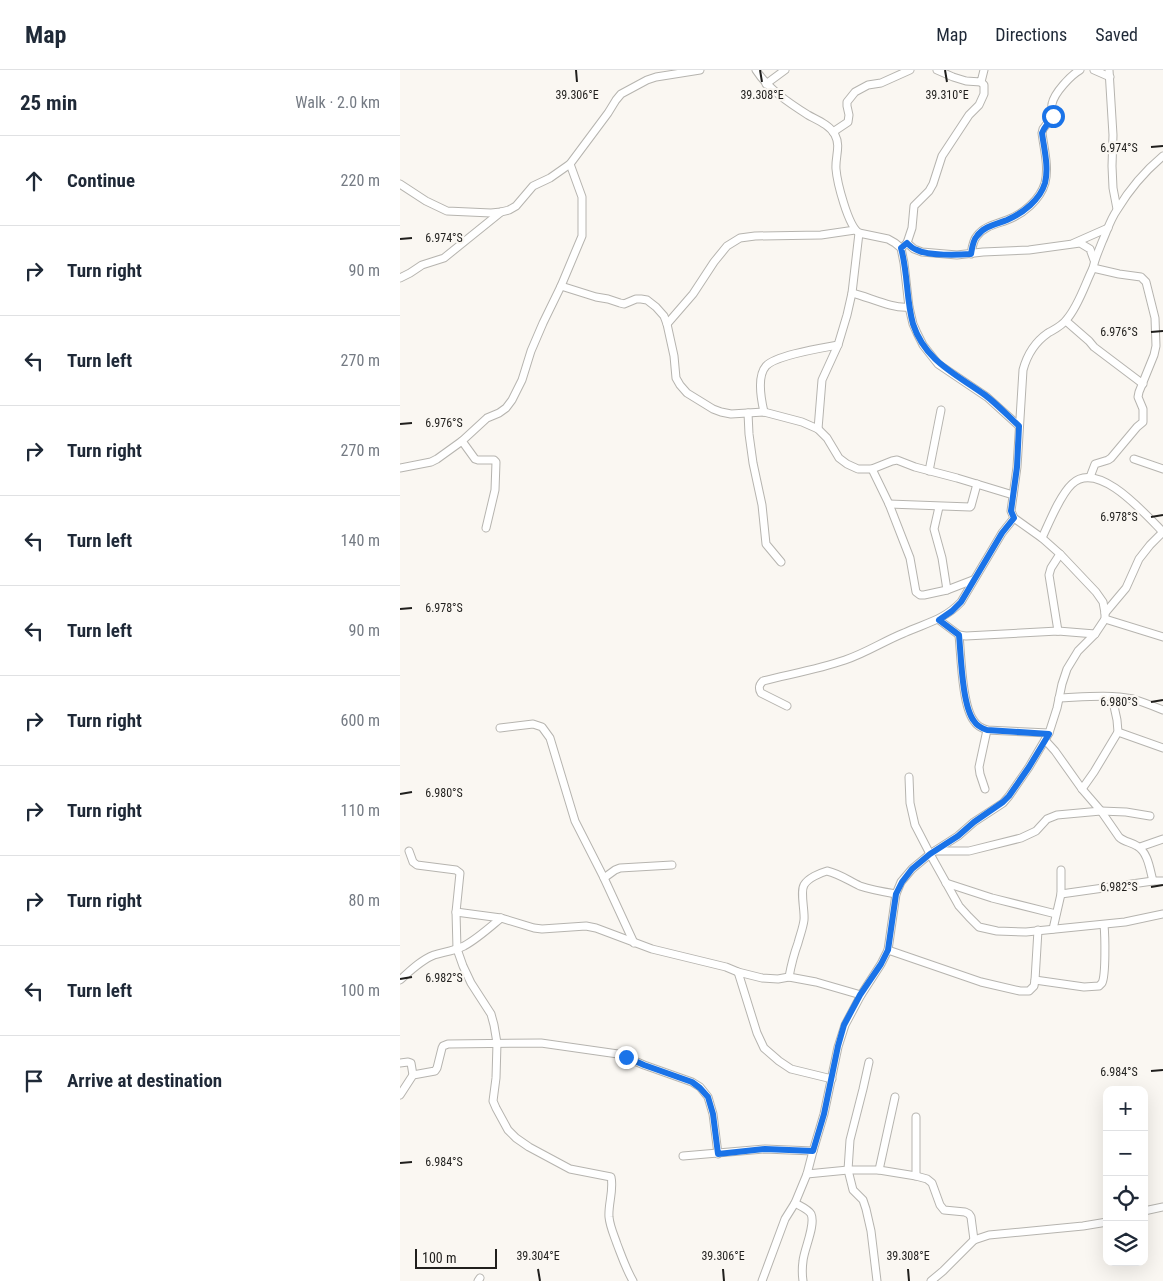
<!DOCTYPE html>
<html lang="en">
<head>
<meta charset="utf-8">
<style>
  body { margin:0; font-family:"Roboto Condensed",sans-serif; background:#f6f6f7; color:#1f2937 }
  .controls { position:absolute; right:15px; bottom:15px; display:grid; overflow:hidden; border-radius:10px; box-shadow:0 5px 20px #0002 }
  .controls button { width:45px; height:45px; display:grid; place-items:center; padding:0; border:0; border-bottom:1px solid #e0e1e3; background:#fff; color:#1f2937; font:25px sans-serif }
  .scale { position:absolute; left:15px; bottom:12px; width:82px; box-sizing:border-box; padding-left:5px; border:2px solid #201f1d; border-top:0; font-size:14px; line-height:18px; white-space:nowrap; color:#201f1d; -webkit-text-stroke:4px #faf7f2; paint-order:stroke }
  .stop { position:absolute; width:15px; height:15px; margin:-11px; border:4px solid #1a73e8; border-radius:50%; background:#fff }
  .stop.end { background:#1a73e8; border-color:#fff; box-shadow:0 1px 5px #0008 }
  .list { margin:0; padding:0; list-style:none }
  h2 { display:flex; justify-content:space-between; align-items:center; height:65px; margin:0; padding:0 20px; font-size:21px }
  h2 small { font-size:16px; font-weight:400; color:#747a83 }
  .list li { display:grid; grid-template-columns:32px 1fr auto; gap:15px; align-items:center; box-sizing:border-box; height:90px; padding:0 20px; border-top:1px solid #e0e1e3 }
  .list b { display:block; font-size:19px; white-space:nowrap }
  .list em { font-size:16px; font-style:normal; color:#747a83 }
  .icon { flex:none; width:28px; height:28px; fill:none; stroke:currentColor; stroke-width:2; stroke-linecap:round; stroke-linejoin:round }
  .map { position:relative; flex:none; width:763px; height:1211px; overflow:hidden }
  header { display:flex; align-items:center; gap:30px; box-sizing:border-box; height:70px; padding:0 25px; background:#fff; border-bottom:1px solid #e0e1e3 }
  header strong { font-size:24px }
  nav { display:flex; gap:28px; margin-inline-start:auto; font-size:18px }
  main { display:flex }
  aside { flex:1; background:#fff }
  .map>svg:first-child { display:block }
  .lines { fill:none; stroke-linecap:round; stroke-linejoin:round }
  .street-casing { stroke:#b6b4af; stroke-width:9 }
  .street { stroke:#fff; stroke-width:7 }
  .route { stroke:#1a73e8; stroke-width:6 }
  .ticks { fill:none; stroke:#201f1d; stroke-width:2 }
  .ticks-label { font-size:12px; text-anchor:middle; fill:#201f1d; stroke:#faf7f2; stroke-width:4.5; stroke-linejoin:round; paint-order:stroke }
</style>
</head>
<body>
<header>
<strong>Map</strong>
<nav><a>Map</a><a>Directions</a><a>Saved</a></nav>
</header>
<main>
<aside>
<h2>25 min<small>Walk · 2.0 km</small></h2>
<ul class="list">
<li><svg class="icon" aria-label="ahead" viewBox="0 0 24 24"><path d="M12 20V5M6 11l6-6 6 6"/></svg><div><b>Continue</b></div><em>220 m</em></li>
<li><svg class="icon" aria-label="right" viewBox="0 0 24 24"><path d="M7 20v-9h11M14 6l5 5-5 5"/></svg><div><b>Turn right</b></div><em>90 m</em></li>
<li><svg class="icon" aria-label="left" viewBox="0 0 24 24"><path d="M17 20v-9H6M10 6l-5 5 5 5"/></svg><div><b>Turn left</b></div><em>270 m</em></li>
<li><svg class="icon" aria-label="right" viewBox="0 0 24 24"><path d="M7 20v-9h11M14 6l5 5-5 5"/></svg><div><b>Turn right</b></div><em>270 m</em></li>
<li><svg class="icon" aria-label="left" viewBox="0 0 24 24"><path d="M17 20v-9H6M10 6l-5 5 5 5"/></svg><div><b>Turn left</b></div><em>140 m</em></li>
<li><svg class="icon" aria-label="left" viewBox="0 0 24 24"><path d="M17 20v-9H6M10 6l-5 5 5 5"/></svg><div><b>Turn left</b></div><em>90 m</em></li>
<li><svg class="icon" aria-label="right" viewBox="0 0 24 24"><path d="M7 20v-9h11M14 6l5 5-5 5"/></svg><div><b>Turn right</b></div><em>600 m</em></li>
<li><svg class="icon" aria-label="right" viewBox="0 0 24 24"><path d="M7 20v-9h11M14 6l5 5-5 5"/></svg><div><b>Turn right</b></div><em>110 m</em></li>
<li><svg class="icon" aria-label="right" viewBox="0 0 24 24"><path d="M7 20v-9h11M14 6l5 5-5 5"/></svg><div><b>Turn right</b></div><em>80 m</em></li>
<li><svg class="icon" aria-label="left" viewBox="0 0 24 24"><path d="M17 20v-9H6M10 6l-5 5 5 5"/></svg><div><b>Turn left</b></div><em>100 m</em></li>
<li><svg class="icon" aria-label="arrive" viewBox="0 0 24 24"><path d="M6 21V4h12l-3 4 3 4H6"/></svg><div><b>Arrive at destination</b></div></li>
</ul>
</aside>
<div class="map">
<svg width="763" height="1211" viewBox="0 0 763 1211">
  <rect width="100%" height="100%" fill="#faf7f2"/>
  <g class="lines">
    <g class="street-casing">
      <g id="street">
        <path d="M356 0C368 19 389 33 408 45 417 50 430 55 435 65 441 76 435 87 436 99 437 112 448 156 459 163L488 169 495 173 501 178 504 193 509 237 513 254 517 263 523 275 538 294 587 327 619 356"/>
        <path d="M537 0 553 7 566 11 581 12 584 0"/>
        <path d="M694 0 710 7"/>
        <path d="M709 0 713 65 712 96 713 118 717 139"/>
        <path d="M366 14 385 0"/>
        <path d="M433 62 448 52 449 45 447 36V32L455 22 468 15 481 13 510 0"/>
        <path d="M0 114 26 131 47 141 91 143 101 142 109 140 116 136 133 116 150 108 170 94 208 43 216 30 221 24 247 10 256 7 300 0"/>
        <path d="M507 173 514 179 522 182 557 185 583 182 629 180 680 173 690 179 694 190"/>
        <path d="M674 173 708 158"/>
        <path d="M505 175 507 173 512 158 514 136 529 121 533 114 542 86 569 45 579 35 584 24V15L581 12"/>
        <path d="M571 184C572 178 573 170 577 166 584 156 597 154 607 150 623 144 640 130 645 113 649 97 644 79 642 63L643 59 653 46C653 42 651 37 652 34 654 23 671 5 680 0"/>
        <path d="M0 208 10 203 22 195 44 188 101 142"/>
        <path d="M161 216 196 227 208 229 220 233 224 234 236 229H241L247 230 256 237 264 246 267 254 274 286 276 308 280 315 287 323 313 339 321 342 331 344 364 342 402 352 418 359 427 368 439 388 447 394 458 399H472L492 391 497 390 515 397 557 408 613 425"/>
        <path d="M452 223C469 227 492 239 509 237"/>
        <path d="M666 251 689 271 694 277 743 314"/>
        <path d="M267 254 293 224 314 192 327 176 340 168 355 166 421 165 455 160"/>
        <path d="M364 342C361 329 357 306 366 296 376 285 422 278 438 275"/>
        <path d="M348 343 349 364 353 393 362 435 366 474 381 492"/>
        <path d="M418 359 422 310 438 275 447 245 452 223 459 163"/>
        <path d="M62 371 75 389 78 390H94L96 392 95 420 86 458"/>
        <path d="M734 389 763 399"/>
        <path d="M0 398 31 392 37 389 62 371 87 348 99 343 106 338 112 330 122 310 131 281 143 253 161 216 182 166V127L170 94"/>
        <path d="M472 399 489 434 510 488 516 522 520 525H524L547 520 573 510"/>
        <path d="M529 401 541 340"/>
        <path d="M690 407 695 394 708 390 711 388 737 357 743 352V339L738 327 739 322 754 285 756 276 755 248 746 212 741 207 719 204 693 198"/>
        <path d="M489 434 570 437 571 436 577 414"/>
        <path d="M539 437 534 459 542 488 547 520"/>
        <path d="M642 468C649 453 660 425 672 414 698 389 745 444 763 462"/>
        <path d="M705 543 726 518 739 489 750 475 763 462"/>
        <path d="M705 549 763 567"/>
        <path d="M539 550 559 565 566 566 658 561 695 564"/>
        <path d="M658 561 649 505 651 498 660 484"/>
        <path d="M559 565C561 585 562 636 574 651 577 656 581 658 587 660L649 663"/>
        <path d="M659 628C683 627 710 624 733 629 743 632 753 636 763 640"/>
        <path d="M387 636 361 623C358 618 359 615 363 611 391 604 419 599 445 590 466 583 484 571 504 563 526 553 544 550 561 532L602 463 614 448"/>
        <path d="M100 658 133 654 142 657 150 668 175 751 204 808 234 873"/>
        <path d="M718 662 763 678"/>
        <path d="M645 670 655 681 682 719 701 741 719 767C724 772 731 772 737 776 748 782 750 800 753 811"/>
        <path d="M509 707 510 733 515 755 530 784 559 836 569 847 579 857 597 861 626 862 725 852 763 844"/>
        <path d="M585 719 580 704 579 697 587 660"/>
        <path d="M682 719 694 702 718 662 717 650 712 627"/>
        <path d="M740 777 763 769"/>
        <path d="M9 781 13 792 17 795 56 800 60 803 56 842 57 879 63 896 71 913 91 944 94 955 97 973 96 1008 93 1031 96 1038 108 1060 116 1068 129 1077 170 1099 211 1107C214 1120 208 1134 209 1147 210 1157 214 1165 217 1174 222 1187 226 1199 233 1211"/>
        <path d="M535 781H569L621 768 636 761 647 749 657 745 701 741 726 742 750 746"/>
        <path d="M204 808 215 800 220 798 272 795"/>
        <path d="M546 813 592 828 656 844"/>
        <path d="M661 824 753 811H763"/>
        <path d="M56 842 101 848 134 858 142 859 186 856 196 858 252 879 326 897 338 902 362 908 378 909 389 907 416 912 461 925"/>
        <path d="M653 859 661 824V800"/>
        <path d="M488 880 581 912 620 921H629L634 916 635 910 638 860"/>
        <path d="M338 902 357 963 364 978 379 991 391 999 432 1009"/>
        <path d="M389 907C391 896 394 884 398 873 400 865 403 858 404 850 405 841 400 822 404 815 408 808 420 803 427 801 440 804 449 811 460 816 472 820 484 822 496 824"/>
        <path d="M0 910C10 901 21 890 34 885 44 882 54 881 64 876 77 869 89 858 101 848"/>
        <path d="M635 910 684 917 699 916C700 915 701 914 702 913 706 905 705 865 704 855"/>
        <path d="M469 992 463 1019 450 1070 448 1100 453 1120 463 1130 466 1139 471 1161 477 1211"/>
        <path d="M0 993 8 992 11 993 13 1005"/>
        <path d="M0 1025 13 1005 35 1001 37 998 42 978 43 976 48 974 141 973 218 984 244 995 292 1012 300 1017 308 1027 313 1044 318 1084"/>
        <path d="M283 1086 365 1079 413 1081"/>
        <path d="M479 1100 495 1027"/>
        <path d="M407 1104 448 1100H479L516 1106 527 1109 532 1113 540 1135 544 1140 565 1142 569 1144 571 1147 574 1170"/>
        <path d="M516 1106V1047"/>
        <path d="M395 1133C400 1136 408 1139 411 1144 416 1155 404 1179 403 1191 402 1198 402 1204 403 1211"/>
        <path d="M744 1141 763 1137"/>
        <path d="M78 1211 80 1208"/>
        <path d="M362 1211 385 1149 395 1133 407 1104 413 1081 424 1044 438 977 445 955 461 925 481 894 488 880 496 824 501 812 512 799 530 784 558 766 574 752 603 733 609 726 629 697 649 663 657 638 662 614 667 599 678 581 695 564 705 549V543L703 532 696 522 660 484 642 468 614 448 611 441 617 397 623 300C627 285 635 272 648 263 655 259 662 256 667 249 679 235 685 214 693 198 695 188 699 180 702 172 707 161 710 150 717 140 729 120 745 101 763 86"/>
        <path d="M531 1211 543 1201 574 1170 589 1165 683 1156 707 1152"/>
      </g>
    </g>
    <use href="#street" class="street"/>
  </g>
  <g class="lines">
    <path class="route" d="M226 987 244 995 292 1012 300 1018 308 1027 313 1044 318 1084 365 1079 413 1081 424 1044 438 976 444 955 460 925 481 894 488 880 496 824 502 812 512 799 530 784 558 766 574 752 603 732 609 726 629 697 649 664 587 660C581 658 577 656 574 651 562 636 561 585 559 565L539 550 552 541 561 532 602 463 614 448 611 441 617 397 619 356C608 346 597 334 585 325 556 304 525 291 513 254 506 229 508 203 501 178L507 173C510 176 513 179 517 180 529 186 558 185 571 184 572 178 573 170 577 166 584 156 597 154 607 150 623 143 640 130 645 113 649 97 644 79 642 63L644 59 653 46"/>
  </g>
  <path class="ticks" d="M176 0 177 12M360 0 362 12M545 0 547 12M751 77 763 76M0 169 12 168M751 262 763 261M0 354 12 353M751 447 763 445M0 539 12 538M751 632 763 630M0 724 12 722M751 817 763 815M0 909 12 907M751 1001 763 1000M0 1093 12 1092M138 1199 140 1211M323 1199 324 1211M508 1199 509 1211"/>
  <g class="ticks-label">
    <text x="177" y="29">39.306°E</text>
    <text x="362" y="29">39.308°E</text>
    <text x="547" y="29">39.310°E</text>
    <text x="719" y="82">6.974°S</text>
    <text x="44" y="172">6.974°S</text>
    <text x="719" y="266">6.976°S</text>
    <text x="44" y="357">6.976°S</text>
    <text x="719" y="451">6.978°S</text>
    <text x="44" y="542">6.978°S</text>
    <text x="719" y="636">6.980°S</text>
    <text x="44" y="727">6.980°S</text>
    <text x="719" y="821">6.982°S</text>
    <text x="44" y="912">6.982°S</text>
    <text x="719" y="1006">6.984°S</text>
    <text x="44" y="1096">6.984°S</text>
    <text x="138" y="1190">39.304°E</text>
    <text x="323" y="1190">39.306°E</text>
    <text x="508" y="1190">39.308°E</text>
  </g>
</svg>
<div class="controls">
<button>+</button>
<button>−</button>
<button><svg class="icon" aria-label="locate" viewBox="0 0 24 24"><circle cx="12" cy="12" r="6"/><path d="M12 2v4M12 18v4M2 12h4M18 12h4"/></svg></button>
<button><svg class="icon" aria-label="layers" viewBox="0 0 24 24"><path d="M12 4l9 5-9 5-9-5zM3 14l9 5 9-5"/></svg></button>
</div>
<div class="scale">100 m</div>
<div class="stop" style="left:653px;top:46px"></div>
<div class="stop end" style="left:226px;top:987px"></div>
</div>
</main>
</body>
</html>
